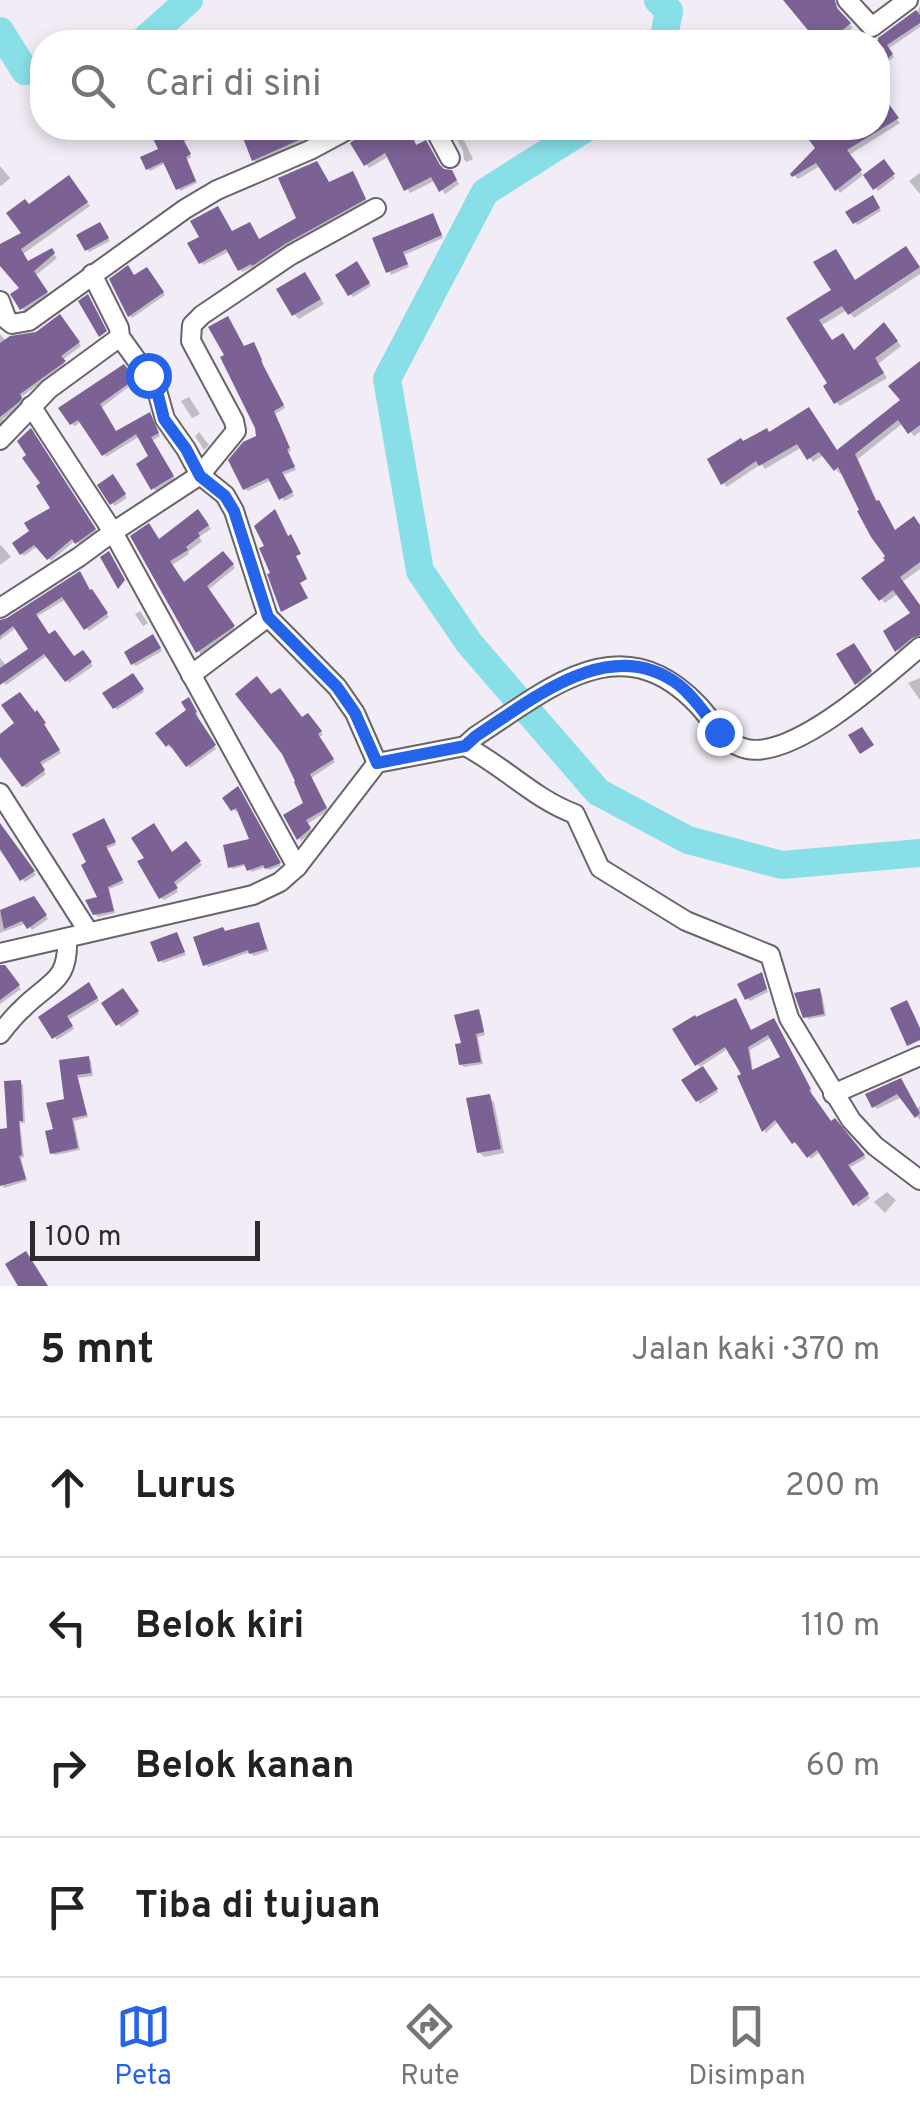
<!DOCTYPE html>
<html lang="id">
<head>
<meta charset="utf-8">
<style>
  body { margin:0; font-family:Overpass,sans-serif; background:#f6f6f6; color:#222 }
  .scale { position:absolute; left:30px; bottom:25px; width:230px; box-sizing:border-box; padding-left:10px; border:5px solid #2c2a2d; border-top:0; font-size:28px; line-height:35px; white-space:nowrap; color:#2c2a2d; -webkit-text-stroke:8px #f1ecf5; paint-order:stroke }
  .stop { position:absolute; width:30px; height:30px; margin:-22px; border:8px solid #2563eb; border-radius:50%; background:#fff }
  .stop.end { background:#2563eb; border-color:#fff; box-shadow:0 2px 10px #0008 }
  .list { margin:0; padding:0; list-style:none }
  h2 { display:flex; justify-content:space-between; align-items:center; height:130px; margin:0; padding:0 40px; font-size:42px }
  h2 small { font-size:32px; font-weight:400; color:#767676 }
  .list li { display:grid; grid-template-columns:65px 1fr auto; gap:30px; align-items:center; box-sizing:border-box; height:140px; padding:0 40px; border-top:2px solid #e0e0e0 }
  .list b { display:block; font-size:38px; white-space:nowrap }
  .list em { font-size:32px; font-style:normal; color:#767676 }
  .icon { flex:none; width:55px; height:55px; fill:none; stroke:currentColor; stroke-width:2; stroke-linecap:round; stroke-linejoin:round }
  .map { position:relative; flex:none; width:920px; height:1286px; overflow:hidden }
  .search { position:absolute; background:#fff; box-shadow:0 5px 15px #0003; left:30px; right:30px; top:30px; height:110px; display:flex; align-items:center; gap:25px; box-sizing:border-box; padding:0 35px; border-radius:40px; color:#767676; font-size:38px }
  .sheet { height:690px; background:#fff }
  nav { display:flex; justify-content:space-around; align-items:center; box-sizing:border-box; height:140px; border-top:2px solid #e0e0e0; background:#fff; font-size:28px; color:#767676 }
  nav a { display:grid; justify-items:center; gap:5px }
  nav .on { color:#2563eb }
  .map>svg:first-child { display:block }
  .shadow { fill:#0003; fill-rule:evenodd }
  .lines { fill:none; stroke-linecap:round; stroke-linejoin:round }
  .river { stroke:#89dfe8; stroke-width:28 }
  .building { fill:#7c6194; fill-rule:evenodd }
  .minor-casing { stroke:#68646c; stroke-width:22 }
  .minor { stroke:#fff; stroke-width:18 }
  .route { stroke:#2563eb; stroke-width:12 }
</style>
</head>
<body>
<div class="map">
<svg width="920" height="1286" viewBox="0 0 920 1286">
  <rect width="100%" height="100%" fill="#f1ecf5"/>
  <g class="shadow">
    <path d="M786 0 835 2 840 14 853 28 841 37 845 42H826L820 35 817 37Z"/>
    <path d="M920 6V27L888 49 894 57 878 70V42H871L881 39 918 11Z"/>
    <path d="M881 98 900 123 849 155 863 175 840 193 820 166 798 179 793 174 819 148 803 128H878V101Z"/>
    <path d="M150 128H181L188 140 183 142 191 157 187 160 197 183 180 191 166 163 150 171 148 168 161 150Z"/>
    <path d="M242 128H321L324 134 258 164 254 160Z"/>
    <path d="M365 128H409L417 147 443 172 455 177 459 184 445 194 436 180 410 193 389 156 369 168 366 164Z"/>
    <path d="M451 128H458L473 159 467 162 464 160 463 151Z"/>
    <path d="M884 163 895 178 878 191 866 176Z"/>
    <path d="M0 166 10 178 1 186 0 185Z"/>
    <path d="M920 173V194L909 181Z"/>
    <path d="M356 177 367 202 288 246 256 267 255 266 242 272 230 251 203 265 201 262 233 233 259 241 300 219 330 184Z"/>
    <path d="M72 182 90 206 23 254 29 264 51 251 57 258 35 276 49 296 25 312 22 308 23 288 0 262V247L25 234 29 206Z"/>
    <path d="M876 201 881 211 858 225 855 223Z"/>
    <path d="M435 219 443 238 404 255 409 267 391 275 375 239Z"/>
    <path d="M102 228 110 241 89 252 87 249Z"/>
    <path d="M910 254 920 268V274L854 318 847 310 822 325 833 343 855 352 888 329 901 346 878 364 887 378 840 406 836 402 831 384 790 319Z"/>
    <path d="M359 267 371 286 353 297 350 294Z"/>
    <path d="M149 272 165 295 132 318 130 316Z"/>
    <path d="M305 275 324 304 299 319 294 314Z"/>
    <path d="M62 320 81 346 62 360 66 365 21 397 24 402 22 404 3 419 4 423 0 425V334L6 341 37 334Z"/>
    <path d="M256 348 263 363 262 364 285 408 275 414 291 451 288 452 296 470 283 475 294 496 284 501 271 480 248 491 245 489 259 437 245 349Z"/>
    <path d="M920 366V432L914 436 903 423 858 459 877 501 896 532 920 527V569L902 582 920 608V639L901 654 886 632 913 613 899 593 885 603 881 599 891 558 843 471 840 474 824 455 813 462 802 447 765 469 761 464 727 487 723 483 743 444 767 431 837 453 903 401Z"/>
    <path d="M126 369 135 382 101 408 116 433 152 418 160 436 152 441 175 479 156 491 153 488 151 457 140 436 106 457 82 421 75 426 72 424Z"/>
    <path d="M189 397 200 414 192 418 181 401Z"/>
    <path d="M199 432 209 445 204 450 195 436Z"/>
    <path d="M33 434 97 532 79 545 76 540 51 561 38 546 24 556 15 544 54 509 43 484Z"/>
    <path d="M115 480 127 498 115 506 112 503Z"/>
    <path d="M201 515 211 529 199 537 202 541 188 552 189 554 172 565 185 585 223 554 235 568 208 590 236 631 201 655 133 537 160 542Z"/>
    <path d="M1 545 11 557 0 565V546Z"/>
    <path d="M79 575 109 617 89 631 66 599 36 617 50 637 74 659 83 653 93 666 69 683 48 655 6 685 0 678V658L7 666 32 649 17 627 0 640V623Z"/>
    <path d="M140 611 148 623 143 626 135 614Z"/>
    <path d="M155 640 162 651 136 666 133 664Z"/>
    <path d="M856 649 873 675 859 686 839 655Z"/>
    <path d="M920 678V700L908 683Z"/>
    <path d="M136 679 144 692 117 710 115 707Z"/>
    <path d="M271 697 302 720 311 719 323 735 319 737 335 762 311 778 328 811 307 824 312 832 301 841 286 816 307 804Z"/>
    <path d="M191 702 198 715 196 716 216 749 190 768 173 745 170 748 158 733 189 710Z"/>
    <path d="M35 715 39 716 61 753 40 766 46 774 26 788 0 754V738Z"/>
    <path d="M240 792 281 866 269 870 266 867 252 872 247 865 233 869 230 866 253 841 239 810 236 812 225 799Z"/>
    <path d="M107 824 116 845 106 849 124 883 109 889 115 913 98 917 95 914 100 899Z"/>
    <path d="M0 826 36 875 25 882 0 851Z"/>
    <path d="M186 845 202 865 175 886 178 892 164 900 161 898 173 855Z"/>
    <path d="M34 899 48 919 32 930 27 923 0 933V913Z"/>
    <path d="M258 924 269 951 254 956 250 952 208 967 206 964 227 934Z"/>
    <path d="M177 935 186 955 163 963 160 960Z"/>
    <path d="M6 969 21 989 0 1004V974Z"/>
    <path d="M761 975 768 992 750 1001 747 998Z"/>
    <path d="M91 988 99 1001 68 1020 74 1029 57 1040 41 1017Z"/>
    <path d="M819 991 822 994 826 1016 808 1019 806 1016Z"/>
    <path d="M126 994 139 1014 121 1027 118 1024Z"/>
    <path d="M736 1001 752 1033 777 1024 812 1092 810 1094 832 1124H838L866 1158 849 1168 870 1198 858 1207 821 1151 811 1159 799 1143 797 1145 794 1142 779 1121 766 1133 764 1130 745 1076 729 1048 700 1067 706 1072 718 1092 700 1104 698 1101 702 1069 697 1064ZM772 1037 784 1058 753 1072 750 1050Z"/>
    <path d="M478 1012 481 1015 485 1035 478 1037 483 1064 464 1067 461 1064 464 1045Z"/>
    <path d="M88 1058 91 1061 93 1076 78 1078 88 1117 74 1121 80 1150 55 1155 52 1153 56 1131 67 1101 61 1062Z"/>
    <path d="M901 1081 917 1109 920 1106V1120L902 1097 877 1109 874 1106Z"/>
    <path d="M20 1082 23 1085 25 1123H20L24 1157 21 1158 27 1181 4 1188 0 1181V1132L9 1131Z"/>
    <path d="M489 1097 494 1102 504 1153 484 1157 479 1152Z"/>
    <path d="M887 1192 896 1200 885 1213 874 1202Z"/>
  </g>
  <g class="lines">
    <g class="river">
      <path d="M658 0 669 11 663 42"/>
      <path d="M0 31 25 71 42 68"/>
      <path d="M142 42 189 0"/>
      <path d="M586 128 485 192 387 379 420 571 469 643 598 792 688 840 782 865 920 853"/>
    </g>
  </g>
  <g class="building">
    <path d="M783 0H835L837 8 851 23 839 33 847 42H823L815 32 812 35Z"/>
    <path d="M916 10 920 15V23L887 45 893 54 878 66V38Z"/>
    <path d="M878 89 899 118 847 150 862 170 835 191 816 163 792 177 790 174 815 148 800 128H878Z"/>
    <path d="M148 128H183L187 137 183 139 191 154 186 157 196 181 176 190 163 162 146 170 140 157 158 149Z"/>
    <path d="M239 128H326L252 161Z"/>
    <path d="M364 128H409L416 145 426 140 440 165 444 169 452 170 457 180 439 192 431 177 404 191 385 153 364 166 350 143 361 135Z"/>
    <path d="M884 159 895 174 873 190 863 175Z"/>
    <path d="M317 161 329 182 353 171 366 199 285 244 252 266 251 264 238 271 226 249 199 264 187 243 199 237 190 221 218 206 232 231 250 222 259 239 296 218 278 178Z"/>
    <path d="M69 175 88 202 21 249 28 261 52 248 55 253 34 271 48 292 20 310 10 294 19 288 0 266V244L21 233 6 213 25 199 29 204Z"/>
    <path d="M873 195 880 208 853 224 845 212Z"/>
    <path d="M433 213 442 235 403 252 408 264 386 273 372 238Z"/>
    <path d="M100 222 109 238 85 251 76 235Z"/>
    <path d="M906 246 920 267 848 315 842 306 819 320 832 340 843 333 854 350 884 322 898 341 875 358 884 373 834 404 823 386 827 383 786 318 831 290 813 262 836 249 855 280Z"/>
    <path d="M357 261 370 283 348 296 335 275Z"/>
    <path d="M128 265 134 275 147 267 164 292 128 317 109 279Z"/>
    <path d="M305 272 321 299 292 316 276 289Z"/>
    <path d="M88 294 107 331 99 337 78 301Z"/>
    <path d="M60 314 80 342 61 356 66 361 20 394 22 398 19 402 0 417V343L10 336 36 332Z"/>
    <path d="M228 316 244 346 254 342 262 360 261 361 284 405 274 411 290 448 287 449 295 467 282 472 293 492 279 500 268 478 243 490 228 460 243 442 256 436 255 428 220 357 224 355 208 327Z"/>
    <path d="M920 361V425L908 434 898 420 855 454 876 501 879 500 895 530 914 516 920 525V562L900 577 920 605V635L912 638 895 652 883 631 910 613 893 590 879 601 861 578 885 560 883 558 885 556 871 537 857 511 859 510 838 467 834 471 819 452 807 460 797 444 759 466 756 461 721 485 707 459 741 438 743 441 767 428 769 432 809 407 837 450 900 400 888 386Z"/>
    <path d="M124 364 135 379 100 404 116 431 150 412 159 433 151 437 174 476 151 490 136 464 148 456 136 434 102 456 78 420 70 425 58 408Z"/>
    <path d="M31 428 96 529 75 544 72 539 47 560 34 545 20 555 12 543 29 531 24 523 50 508 36 486 40 483 22 458 26 455 17 441Z"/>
    <path d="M113 474 126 494 110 505 97 485Z"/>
    <path d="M198 509 209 525 198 533 200 536 186 547 188 550 170 561 184 582 223 551 234 564 207 586 235 626 196 653 130 536 149 523 159 539Z"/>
    <path d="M275 509 288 536 291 534 301 554 296 556 307 579 300 583 308 598 281 612 267 574 270 573 259 548 264 546 254 526Z"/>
    <path d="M109 551 125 580 118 589 100 557Z"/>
    <path d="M80 571 90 590 92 589 108 613 84 630 62 597 36 614 49 634 55 630 74 656 83 650 92 662 65 682 44 654 0 685V668L28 649 13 626 0 636V620L7 618Z"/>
    <path d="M153 634 161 648 131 665 124 652Z"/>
    <path d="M854 643 872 671 855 685 836 654Z"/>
    <path d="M133 673 144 689 113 709 102 693Z"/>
    <path d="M257 676 271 694 280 688 302 717 308 713 322 731 318 734 334 759 310 774 327 808 306 820 311 828 297 840 283 815 303 803 294 782 295 781 282 754 235 694Z"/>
    <path d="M20 692 35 712 37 710 46 723 44 724 60 750 40 762 45 770 22 787 0 757V734L14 723 1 705Z"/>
    <path d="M189 697 197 712 195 713 216 745 186 767 169 744 166 747 155 733 186 710 181 702Z"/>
    <path d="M862 727 874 745 860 754 848 735Z"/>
    <path d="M238 786 240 789 281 863 265 869 263 865 247 871 244 864 228 868 223 845 249 839 236 808 231 811 222 798Z"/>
    <path d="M104 818 116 842 106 846 123 880 108 887 114 911 93 915 85 900 97 897 81 865 86 862 72 834Z"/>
    <path d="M0 823 35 871 20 881 0 849Z"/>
    <path d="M154 823 172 852 186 841 201 861 174 882 178 888 159 899 137 861 144 858 131 838Z"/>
    <path d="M34 896 47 915 27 929 22 921 4 929 0 910Z"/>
    <path d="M259 922 267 949 249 954 248 950 203 966 193 937 223 927 225 931Z"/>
    <path d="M177 932 185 952 158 962 150 942Z"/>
    <path d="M0 965H5L20 985 0 1000Z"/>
    <path d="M762 972 767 989 745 1000 737 984Z"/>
    <path d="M89 982 98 998 67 1016 73 1026 52 1039 38 1017Z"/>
    <path d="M123 988 139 1011 116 1026 101 1003Z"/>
    <path d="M820 988 824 1014 803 1018 794 993Z"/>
    <path d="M736 998 751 1030 774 1018 811 1089 809 1090 831 1121 835 1118 865 1155 848 1165 869 1194 853 1206 817 1150 807 1158 795 1142 792 1144 775 1120 762 1132 737 1076 741 1074 725 1047 695 1066 672 1029 695 1015 696 1017ZM768 1035 780 1057 752 1070 748 1047Z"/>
    <path d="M907 1000 920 1028V1040L907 1046 890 1008Z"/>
    <path d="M479 1009 484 1032 476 1034 481 1062 459 1065 455 1044 461 1043 454 1015Z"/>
    <path d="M89 1056 91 1073 77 1075 87 1115 72 1118 78 1148 50 1154 45 1131 53 1129 46 1103 64 1099 59 1060Z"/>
    <path d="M703 1066 718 1089 696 1102 681 1080Z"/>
    <path d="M901 1078 920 1113 915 1118 897 1094 872 1108 865 1094Z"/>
    <path d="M21 1080 23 1121H19L22 1155 19 1156 26 1179 0 1186V1129L7 1128 4 1081Z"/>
    <path d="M490 1094 501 1149 477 1153 466 1098Z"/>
    <path d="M26 1251 48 1286H18L5 1264Z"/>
  </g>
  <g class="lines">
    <g class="minor-casing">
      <g id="minor">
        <path d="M847 0 872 27 908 0"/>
        <path d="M434 128 450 158"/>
        <path d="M92 274 119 328 120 337 156 387 165 419 186 449 200 475 225 495 234 511 268 617 337 687 355 713 377 763"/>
        <path d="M0 301 7 320 12 324 29 321 185 209 217 190 310 150 351 128"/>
        <path d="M31 406 113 532 200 475 236 431 234 421 191 341 192 325 202 315 291 255 376 208"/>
        <path d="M0 440 49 389 120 337"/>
        <path d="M0 608 79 557 113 532 297 867"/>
        <path d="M191 675 268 617"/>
        <path d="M465 746C504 766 534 799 575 814L600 868 686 921 770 955 789 1018 851 1120 875 1146 920 1180"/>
        <path d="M0 793 88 931"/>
        <path d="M0 953 253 895 280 882 297 867 377 763 465 746 476 736C549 689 620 624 697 704 713 720 723 744 747 749 795 759 885 677 920 647"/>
        <path d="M0 1034C7 1025 14 1016 22 1009 49 981 69 983 67 938"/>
        <path d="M833 1094 920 1056"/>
      </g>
    </g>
    <use href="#minor" class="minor"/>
  </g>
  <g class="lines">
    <path class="route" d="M148 375 156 387 164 419 186 449 200 476 225 496 234 511 268 617 337 687 355 713 377 763 465 746 476 736C533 699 611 633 679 685 695 698 707 716 719 732"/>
  </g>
</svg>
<div class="scale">100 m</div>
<div class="stop" style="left:148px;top:375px"></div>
<div class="stop end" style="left:719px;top:732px"></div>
<div class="search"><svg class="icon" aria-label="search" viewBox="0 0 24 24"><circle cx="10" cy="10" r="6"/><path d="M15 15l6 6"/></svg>Cari di sini</div>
</div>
<section class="sheet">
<h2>5 mnt<small>Jalan kaki · 370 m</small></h2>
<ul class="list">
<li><svg class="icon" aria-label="ahead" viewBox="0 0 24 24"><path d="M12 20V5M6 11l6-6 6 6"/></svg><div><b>Lurus</b></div><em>200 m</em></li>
<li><svg class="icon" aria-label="left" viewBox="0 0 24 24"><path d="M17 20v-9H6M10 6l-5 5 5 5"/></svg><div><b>Belok kiri</b></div><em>110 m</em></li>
<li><svg class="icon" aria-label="right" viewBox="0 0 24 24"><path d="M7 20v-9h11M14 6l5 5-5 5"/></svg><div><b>Belok kanan</b></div><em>60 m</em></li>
<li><svg class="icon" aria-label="arrive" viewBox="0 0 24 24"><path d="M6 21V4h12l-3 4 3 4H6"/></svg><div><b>Tiba di tujuan</b></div></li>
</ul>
</section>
<nav>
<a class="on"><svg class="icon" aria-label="map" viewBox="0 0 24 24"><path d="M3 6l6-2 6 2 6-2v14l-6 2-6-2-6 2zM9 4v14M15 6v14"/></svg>Peta</a>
<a><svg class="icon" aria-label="directions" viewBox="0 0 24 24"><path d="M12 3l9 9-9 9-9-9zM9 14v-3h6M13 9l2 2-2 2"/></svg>Rute</a>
<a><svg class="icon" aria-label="saved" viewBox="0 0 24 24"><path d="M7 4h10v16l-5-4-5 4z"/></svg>Disimpan</a>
</nav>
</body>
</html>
